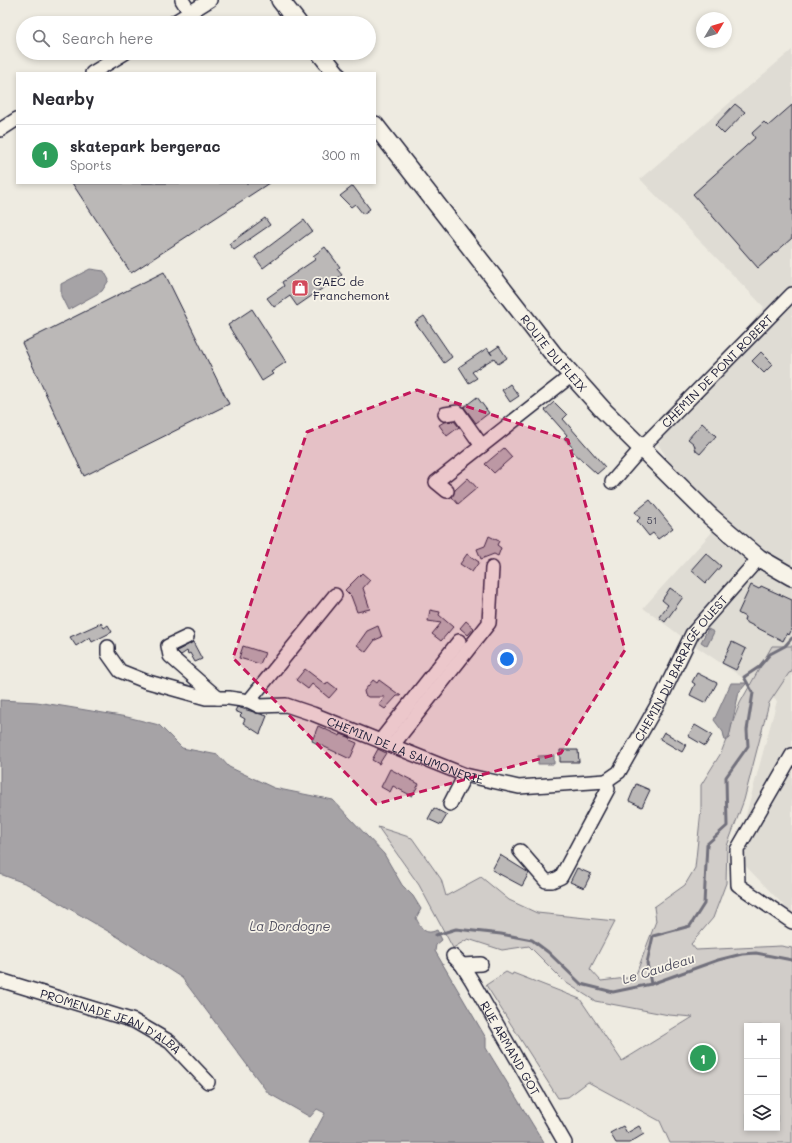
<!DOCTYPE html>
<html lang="en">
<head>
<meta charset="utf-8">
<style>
  body { margin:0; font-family:Mali,sans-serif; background:#f2f2f3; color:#2b2b33 }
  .controls { position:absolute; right:12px; bottom:12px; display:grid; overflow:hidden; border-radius:0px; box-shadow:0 2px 6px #0003 }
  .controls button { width:36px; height:36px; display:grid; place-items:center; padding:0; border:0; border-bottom:1px solid #e1e1e2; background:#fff; color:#2b2b33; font:20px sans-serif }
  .compass { position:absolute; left:696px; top:12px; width:36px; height:36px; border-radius:50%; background:#fff; box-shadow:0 2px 6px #0003; rotate:52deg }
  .you { position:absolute; left:507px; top:659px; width:14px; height:14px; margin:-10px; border:3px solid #fff; border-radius:50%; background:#1a73e8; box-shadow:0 0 0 6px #1a73e833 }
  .badge { display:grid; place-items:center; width:26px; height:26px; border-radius:50%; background:#d93025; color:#fff; font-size:13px; font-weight:700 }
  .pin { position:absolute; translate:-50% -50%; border:2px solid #fff; box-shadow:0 1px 4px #0006 }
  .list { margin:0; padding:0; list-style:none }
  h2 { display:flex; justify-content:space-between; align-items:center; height:52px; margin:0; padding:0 16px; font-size:17px }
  h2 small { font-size:13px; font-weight:400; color:#7c7c81 }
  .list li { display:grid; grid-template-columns:26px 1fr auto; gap:12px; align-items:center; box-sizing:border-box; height:60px; padding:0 16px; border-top:1px solid #e1e1e2 }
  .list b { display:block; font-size:15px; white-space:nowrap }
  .list p { margin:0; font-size:13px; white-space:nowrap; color:#7c7c81 }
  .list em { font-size:13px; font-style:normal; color:#7c7c81 }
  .icon { flex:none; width:22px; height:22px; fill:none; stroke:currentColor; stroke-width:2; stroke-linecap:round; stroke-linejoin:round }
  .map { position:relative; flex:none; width:792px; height:1143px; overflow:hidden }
  .search { position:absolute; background:#fff; box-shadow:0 2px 6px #0003; left:16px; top:16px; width:360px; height:44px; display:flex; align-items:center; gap:10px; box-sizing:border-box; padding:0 14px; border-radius:22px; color:#7c7c81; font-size:15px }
  .panel { position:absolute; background:#fff; box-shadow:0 2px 6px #0003; left:16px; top:72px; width:360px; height:112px; border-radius:0px }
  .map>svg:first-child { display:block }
  .built { fill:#dfdcd4 }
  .green { fill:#d1cdc9; stroke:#7a7882; fill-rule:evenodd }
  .water { fill:#a6a3a6; stroke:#716f7b }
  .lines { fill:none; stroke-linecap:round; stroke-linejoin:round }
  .stream { stroke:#716f7b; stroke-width:3 }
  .building { fill:#bbb8b7; stroke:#22223b }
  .minor-casing { stroke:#22223b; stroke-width:16 }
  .major-casing { stroke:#22223b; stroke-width:20 }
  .minor { stroke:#f7f3e8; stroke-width:13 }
  .major { stroke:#f7f3e8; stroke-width:17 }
  .marked { fill:#c2185b; fill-opacity:0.2; stroke:#c2185b; stroke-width:3; stroke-dasharray:8 5; stroke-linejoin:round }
  .labels { text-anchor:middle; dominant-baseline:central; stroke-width:3.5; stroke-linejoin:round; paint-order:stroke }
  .number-label { font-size:10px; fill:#48485a }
  .poi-label { font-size:12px; fill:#22223b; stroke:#f7f3e8; text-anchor:start }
  .street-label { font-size:12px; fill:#22223b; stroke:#f7f3e8 }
  .water-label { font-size:13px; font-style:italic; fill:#504f60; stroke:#f7f3e8 }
</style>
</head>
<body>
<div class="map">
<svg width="792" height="1143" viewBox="0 0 792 1143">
  <rect width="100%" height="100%" fill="#eeebe1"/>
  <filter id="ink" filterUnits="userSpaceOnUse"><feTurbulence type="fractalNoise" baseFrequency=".025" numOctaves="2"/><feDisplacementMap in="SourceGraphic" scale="8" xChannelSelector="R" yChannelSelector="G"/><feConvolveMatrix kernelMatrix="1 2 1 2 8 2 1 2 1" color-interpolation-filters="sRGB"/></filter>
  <g filter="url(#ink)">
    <path class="built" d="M792 50V914L735 855 777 701 685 639 643 608 713 531 658 444 764 307 640 179Z"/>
    <path class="green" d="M772 646H792V672L789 673 769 703 744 800 727 846 726 883 713 918 691 944 696 950 781 946 792 948V1143H670L660 1121 588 1082 568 1097 558 1098 486 985 506 972 512 975 513 973 580 999 622 1061 693 1017 669 1015 595 1001 565 982 529 946 502 950 468 939 453 948 419 885 378 827 412 838 441 879 446 896 481 877 509 900 537 913 615 921 590 969 601 981 635 977 656 921 654 907 685 885 695 868 701 810V785L721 753 740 703ZM747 1026H777V1128H747Z"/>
    <g class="water">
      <path d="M90 269 104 271 109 280 102 291 68 310 61 296V284Z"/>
      <path d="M708 629 714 632 707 646 701 642Z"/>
      <path d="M731 683H747L739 692 729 738 725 741 723 732 714 720Z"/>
      <path d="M0 700 37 702 68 707 127 717 159 725 182 748 218 755 229 767 274 788 333 800 384 854 402 885 413 896 421 909 416 918C421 928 425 936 437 930L442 940 436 945 435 951 486 1038V1048L544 1143H309L325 1113 317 1109 310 1117 268 1093 182 978 118 937 27 884 0 874Z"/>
      <path d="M554 755V764H538V756Z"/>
    </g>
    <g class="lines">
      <g class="stream">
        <path d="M436 935 456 929 501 934 532 940 548 952 581 984 613 992 651 984 718 960 742 954 756 953 792 960"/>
        <path d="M651 984 647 963 653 936 690 926 704 904 707 844 727 826 726 777 748 746 747 730 753 693 744 677 759 667 770 654 785 646 792 638"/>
      </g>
    </g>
    <g class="building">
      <path d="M735 104 745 112 724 134 715 125Z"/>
      <path d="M792 105V238L758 268 693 194 755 138 752 133 764 122 768 126Z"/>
      <path d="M72 183H269L131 273Z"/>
      <path d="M353 186 370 209 363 214 355 204 351 207 340 196Z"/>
      <path d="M265 218 270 225 234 250 229 244Z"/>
      <path d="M304 220 312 231 263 268 255 257Z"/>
      <path d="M325 247 340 267 337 269 342 275 297 306 290 296 274 307 267 298 284 286 282 282 316 259 313 256Z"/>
      <path d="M164 272 229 404 84 476 22 343Z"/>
      <path d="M252 309 286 362 271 372 273 374 262 381 228 325Z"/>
      <path d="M424 316 452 357 444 363 415 322Z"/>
      <path d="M499 346 507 358 498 364 494 358 472 372 477 378 469 383 459 367 487 348 492 355 490 352Z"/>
      <path d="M761 352 773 364 764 373 752 361Z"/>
      <path d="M510 384 519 396 510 402 502 390Z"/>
      <path d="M477 397 489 413 476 423 464 407Z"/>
      <path d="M554 402 567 415 563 419 605 467 597 474 571 450 573 448 564 438 567 435 545 410Z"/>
      <path d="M454 421 459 427 447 436 439 425 444 422Z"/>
      <path d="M702 423 716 436 700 454 696 451 694 444 688 439Z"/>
      <path d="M504 448 512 457 494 473 485 464Z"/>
      <path d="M468 478 477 488 458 504 452 497 455 490Z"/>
      <path d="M650 500 673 528 658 539 653 533 649 536 637 521 640 518 635 512Z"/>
      <path d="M489 536 499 541 497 545 501 548 498 556 494 554 481 559 477 549 485 546Z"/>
      <path d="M706 553 721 566 706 583 691 570Z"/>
      <path d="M467 554 479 562 472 572 460 564Z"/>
      <path d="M362 573 370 580 363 588 370 609 357 612 351 596 345 590Z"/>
      <path d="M751 585 759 589 761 586 792 600V629L789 635 787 633 783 641 744 621 745 617 738 613Z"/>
      <path d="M670 588 683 597 665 622 659 617 668 605 662 600Z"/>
      <path d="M430 610 440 612 439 615 453 627 441 641 432 634 441 623 428 621Z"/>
      <path d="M466 621 474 628 468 635 460 628Z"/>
      <path d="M101 623 104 628 108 625 112 632 92 642 90 637 76 646 70 637Z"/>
      <path d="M378 626 382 637 375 640 366 652 357 645 367 631Z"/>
      <path d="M193 642 202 659 195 662 190 653 188 654 187 651 181 655 177 651Z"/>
      <path d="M732 642 746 649 736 670 722 663Z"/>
      <path d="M243 646 265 653 260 664 239 658Z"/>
      <path d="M305 669 326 685 328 682 337 689 329 698 312 684 308 689 296 680Z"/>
      <path d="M697 673 717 683 706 703 690 695 695 684 692 682Z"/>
      <path d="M373 680 377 683 379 680 401 696H397L385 709 379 705 385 697H368L365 695 364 691Z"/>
      <path d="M237 707 267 716 260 734 243 723 245 719 240 716 242 714 235 711Z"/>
      <path d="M695 725 712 735 705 746 688 736Z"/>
      <path d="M318 726 340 736 341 734 351 738 350 740 357 743 350 759 312 741Z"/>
      <path d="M664 732 686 745 682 752 660 739Z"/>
      <path d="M378 749 386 753 379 764 372 760Z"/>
      <path d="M560 750H578L579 762H560Z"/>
      <path d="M390 769 419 784 412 796 393 786 390 792 381 787Z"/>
      <path d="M636 784 650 790 642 807 629 801Z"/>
      <path d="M434 808 447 815 441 825 428 819Z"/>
      <path d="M500 855 529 873 522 886 492 870Z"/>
      <path d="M577 868 591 874 584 888 570 882Z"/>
      <path d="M623 1126 627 1133 639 1126 644 1134 629 1143H616L610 1133Z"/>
    </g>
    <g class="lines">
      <g class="minor-casing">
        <g id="minor">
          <path d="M182 0 190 13"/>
          <path d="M173 23 210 0"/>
          <path d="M92 73 125 53"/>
          <path d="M0 130 17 119"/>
          <path d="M445 414 458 412 482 446"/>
          <path id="s1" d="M612 482 646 443 792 294"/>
          <path d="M447 491 436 482 572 375"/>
          <path d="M187 637 168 646 170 656 218 698"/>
          <path id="s2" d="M108 647V654L120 671 145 681 206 698H229L249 701 259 706 286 705 313 714 465 775 519 787 606 781"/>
          <path d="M249 701 335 595"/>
          <path d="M380 741 459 641"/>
          <path d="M392 746 489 623 492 568"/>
          <path d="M792 755 737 850 738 885 792 922"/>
          <path id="s3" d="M606 781 619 772 660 700 692 634 759 558"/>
          <path d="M450 804 465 775"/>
          <path d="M520 851 546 881H552L561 877 608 789 606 781"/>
          <path id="s4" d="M453 956 462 965 472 981 565 1143"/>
          <path d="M462 965 481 964"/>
          <path id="s5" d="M0 980 134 1021 170 1042 208 1082"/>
        </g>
      </g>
      <g class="major-casing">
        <g id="major">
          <path d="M280 0 298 23"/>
          <path d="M320 53 336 73"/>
          <path id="s6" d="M375 125 554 355 604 411 711 517 759 558 792 577"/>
        </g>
      </g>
      <use href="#minor" class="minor"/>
      <use href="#major" class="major"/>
    </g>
  </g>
  <path class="marked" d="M417 390 568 440 625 650 561 753 376 804 233 658 307 432Z"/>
  <defs>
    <g id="shop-square" transform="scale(0.9)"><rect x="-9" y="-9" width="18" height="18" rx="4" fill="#d1495b" stroke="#f7f3e8"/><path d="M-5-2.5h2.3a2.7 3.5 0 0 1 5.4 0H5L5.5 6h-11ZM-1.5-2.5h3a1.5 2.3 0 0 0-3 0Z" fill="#fff"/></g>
  </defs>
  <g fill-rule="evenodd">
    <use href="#shop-square" x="300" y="288"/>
  </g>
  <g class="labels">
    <g class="number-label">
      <text x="652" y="520">51</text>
    </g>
    <g class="poi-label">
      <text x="313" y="281">GAEC de<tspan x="313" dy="14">Franchemont</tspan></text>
    </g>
    <g class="street-label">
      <text stroke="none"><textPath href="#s6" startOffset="290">ROUTE DU FLEIX</textPath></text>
      <text stroke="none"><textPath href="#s1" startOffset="153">CHEMIN DE PONT ROBERT</textPath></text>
      <text stroke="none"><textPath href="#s3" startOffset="137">CHEMIN DU BARRAGE OUEST</textPath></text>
      <text stroke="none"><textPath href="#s2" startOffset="327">CHEMIN DE LA SAUMONERIE</textPath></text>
      <text stroke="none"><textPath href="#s5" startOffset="119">PROMENADE JEAN D'ALBA</textPath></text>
      <text stroke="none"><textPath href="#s4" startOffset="109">RUE ARMAND GOT</textPath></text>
    </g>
    <g class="water-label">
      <text x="290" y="925">La Dordogne</text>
      <text transform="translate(658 968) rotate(-17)">Le Caudeau</text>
    </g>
  </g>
</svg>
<div class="controls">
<button>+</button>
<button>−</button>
<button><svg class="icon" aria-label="layers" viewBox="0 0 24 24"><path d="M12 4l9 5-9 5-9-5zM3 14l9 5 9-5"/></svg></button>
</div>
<svg class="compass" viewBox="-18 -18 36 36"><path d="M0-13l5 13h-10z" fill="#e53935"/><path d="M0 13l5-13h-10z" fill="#7c7c81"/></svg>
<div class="you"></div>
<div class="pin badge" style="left:703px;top:1058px;background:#2e9e5b">1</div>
<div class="search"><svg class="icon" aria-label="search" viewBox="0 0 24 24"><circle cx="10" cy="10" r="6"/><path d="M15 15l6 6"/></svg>Search here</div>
<section class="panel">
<h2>Nearby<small></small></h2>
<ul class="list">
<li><span class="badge" style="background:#2e9e5b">1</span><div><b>skatepark bergerac</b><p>Sports</p></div><em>300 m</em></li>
</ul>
</section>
</div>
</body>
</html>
